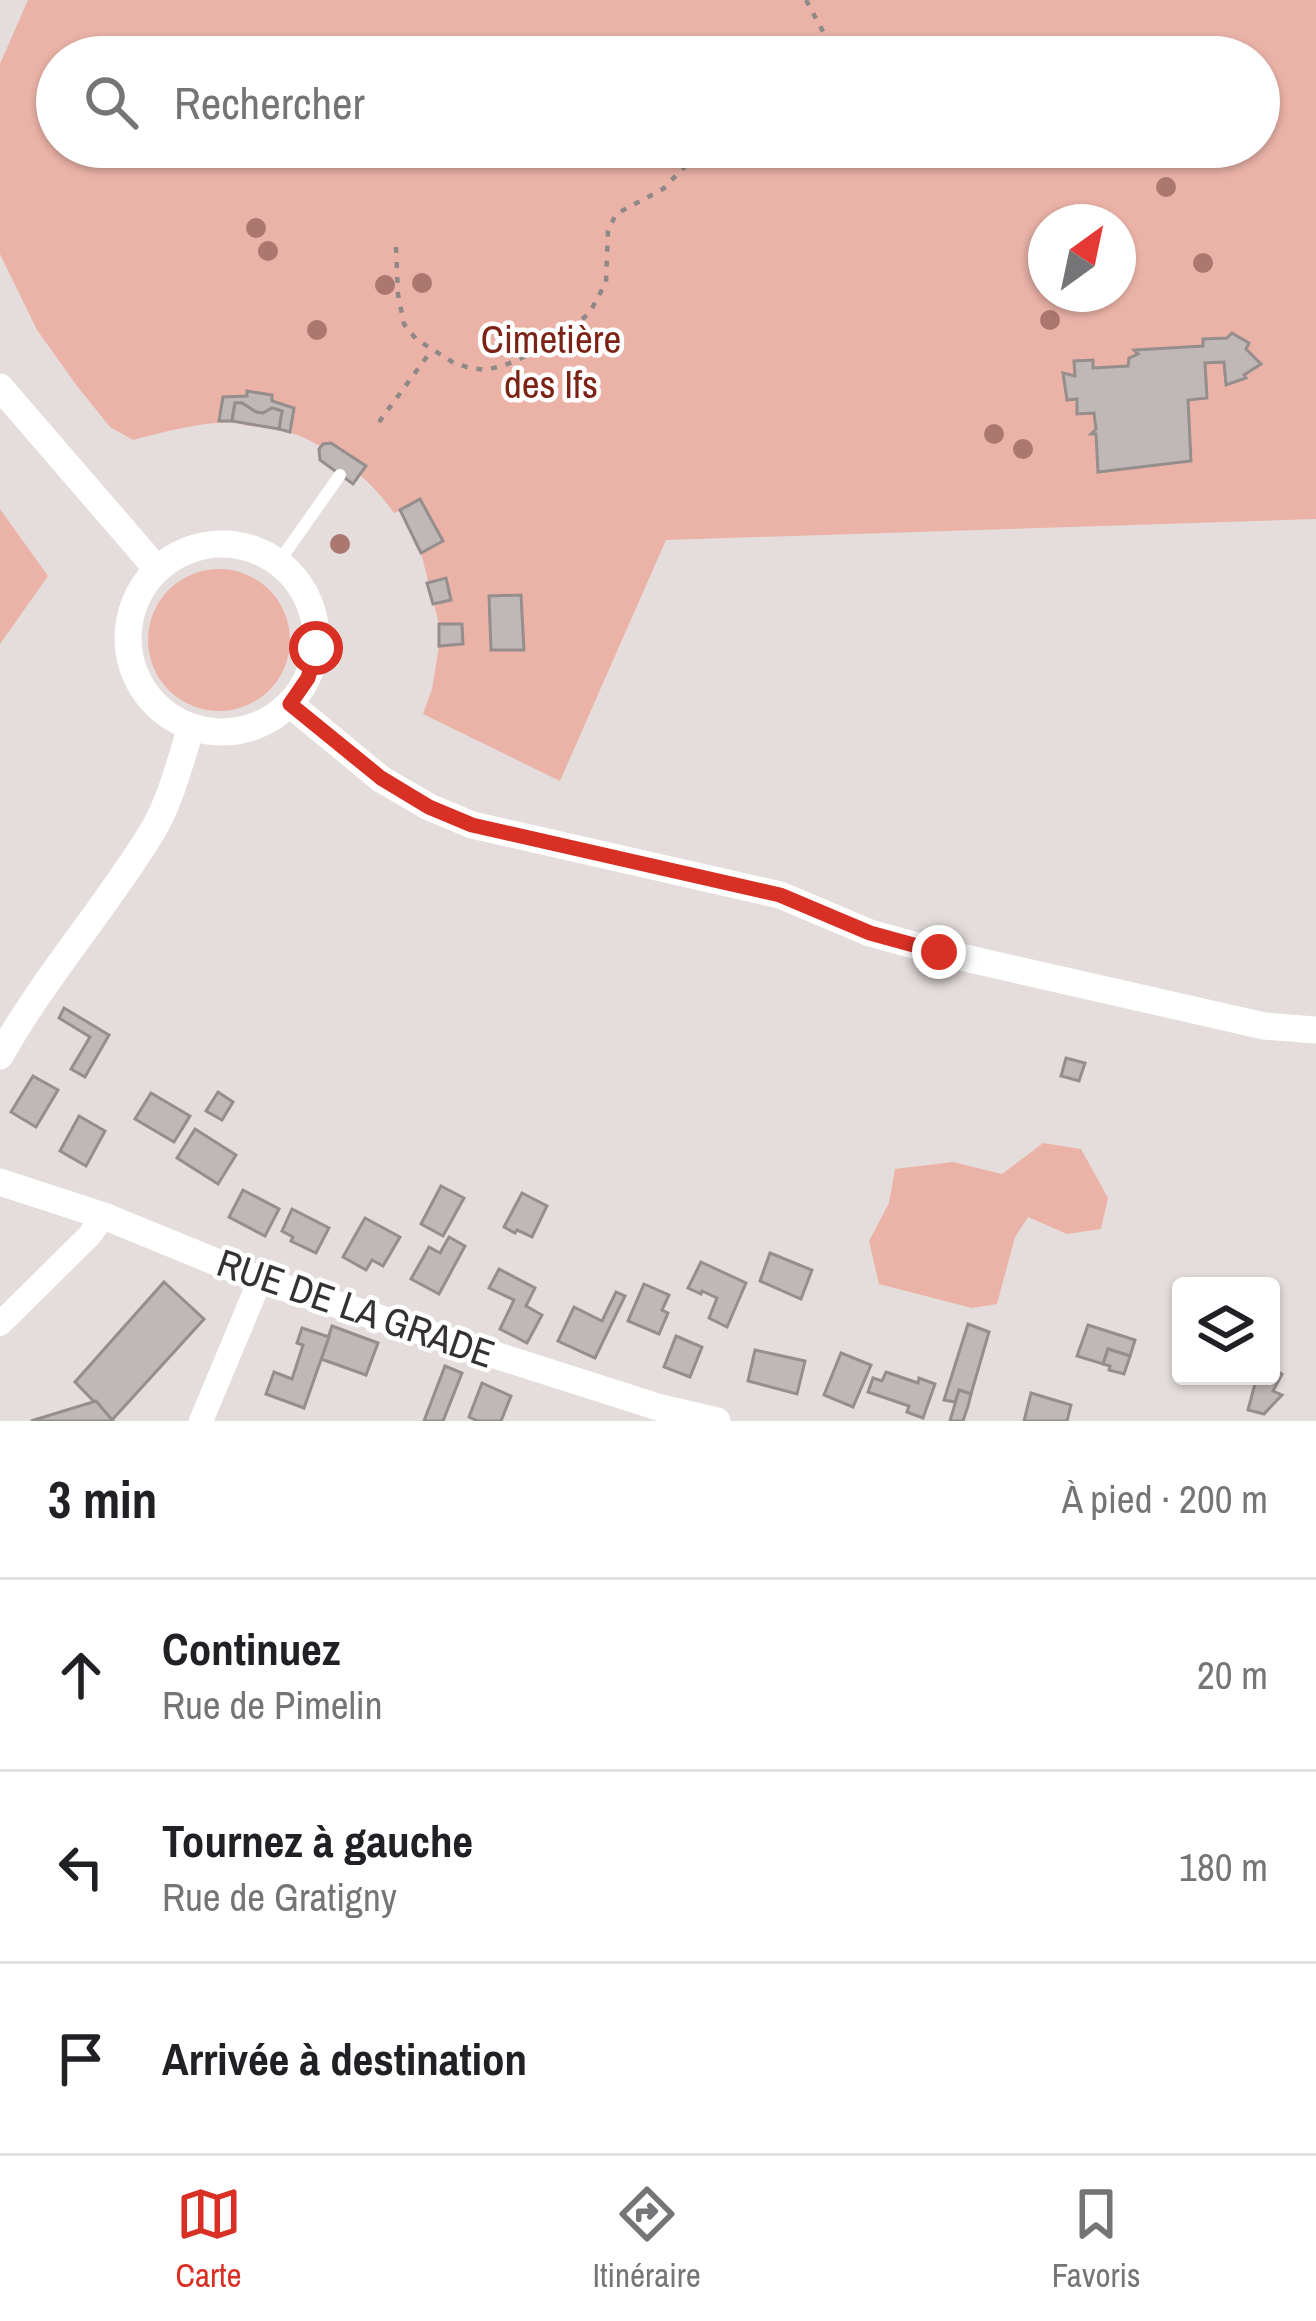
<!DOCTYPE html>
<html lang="fr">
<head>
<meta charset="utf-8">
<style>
  body { margin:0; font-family:"Archivo Narrow",sans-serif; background:#f6f6f6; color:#202124 }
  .controls { position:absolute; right:36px; bottom:36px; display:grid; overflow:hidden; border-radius:12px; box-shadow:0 3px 9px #0004 }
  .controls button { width:108px; height:108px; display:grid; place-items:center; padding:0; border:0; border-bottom:3px solid #e0e0e0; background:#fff; color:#202124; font:60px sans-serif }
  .compass { position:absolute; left:1028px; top:204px; width:108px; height:108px; border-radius:50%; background:#fff; box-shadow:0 3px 9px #0004; rotate:33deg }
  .stop { position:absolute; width:36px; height:36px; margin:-27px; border:9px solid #d93025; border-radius:50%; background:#fff }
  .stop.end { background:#d93025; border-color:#fff; box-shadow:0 3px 12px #0008 }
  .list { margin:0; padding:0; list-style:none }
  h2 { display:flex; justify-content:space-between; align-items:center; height:156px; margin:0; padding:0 48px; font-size:51px }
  h2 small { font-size:39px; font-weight:400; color:#757577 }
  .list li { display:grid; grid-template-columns:78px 1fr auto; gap:36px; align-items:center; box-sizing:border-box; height:192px; padding:0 48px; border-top:3px solid #e0e0e0 }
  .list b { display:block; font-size:45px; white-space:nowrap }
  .list p { margin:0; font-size:39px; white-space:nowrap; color:#757577 }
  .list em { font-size:39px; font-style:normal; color:#757577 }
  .icon { flex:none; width:66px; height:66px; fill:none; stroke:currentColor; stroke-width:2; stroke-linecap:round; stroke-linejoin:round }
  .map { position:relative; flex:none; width:1316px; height:1421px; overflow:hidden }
  .search { position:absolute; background:#fff; box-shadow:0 3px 9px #0004; left:36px; right:36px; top:36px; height:132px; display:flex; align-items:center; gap:30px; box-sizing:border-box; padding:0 42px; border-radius:66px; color:#757577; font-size:45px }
  .sheet { height:732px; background:#fff }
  nav { display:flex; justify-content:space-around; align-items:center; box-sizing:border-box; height:168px; border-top:3px solid #e0e0e0; background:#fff; font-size:33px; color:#757577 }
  nav a { display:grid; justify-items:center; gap:6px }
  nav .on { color:#d93025 }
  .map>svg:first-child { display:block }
  .green { fill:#ebb3a8; fill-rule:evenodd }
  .building { fill:#bfb8b6; stroke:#958e8d; stroke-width:3 }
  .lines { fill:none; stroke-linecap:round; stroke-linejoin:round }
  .path { stroke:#8e8987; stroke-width:4.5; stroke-dasharray:6 9; stroke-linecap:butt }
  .service { stroke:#fff; stroke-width:12 }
  .minor { stroke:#fff; stroke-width:24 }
  .tertiary { stroke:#fff; stroke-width:27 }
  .tree { fill:#ab776f }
  .route { stroke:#d93025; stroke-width:15 }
  .labels { text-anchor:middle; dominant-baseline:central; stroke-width:9; stroke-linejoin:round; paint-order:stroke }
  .park-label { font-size:39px; fill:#7d2316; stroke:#fff }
  .street-label { font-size:39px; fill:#343130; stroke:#fff }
</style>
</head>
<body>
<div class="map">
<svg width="1316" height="1421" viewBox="0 0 1316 1421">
  <rect width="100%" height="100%" fill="#e4dddb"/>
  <g class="green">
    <path d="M28 0H1316V519L666 540 560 781 423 714 432 689 439 646V624L421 553 400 511 394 513C370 478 330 446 289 432 272 426 260 428 243 425L242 422C205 421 170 430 133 440L110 427 77 386 37 330 0 254V64ZM57 57H1259V147H57ZM1046 222H1118V294H1046Z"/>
    <path d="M0 509 48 576 0 644Z"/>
    <circle cx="219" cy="640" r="71"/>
    <path d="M1043 1143 1081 1149 1108 1198 1101 1229 1067 1234 1028 1217 1015 1237 997 1304 972 1308 879 1284 869 1241 889 1203 895 1169 953 1162 1002 1174Z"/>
  </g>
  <g class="building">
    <path d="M1232 333 1249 343 1246 349 1261 364 1244 375 1246 378 1226 385 1224 362 1205 363 1207 398 1188 400 1191 461 1098 472 1096 434H1091L1096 429 1094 413 1077 414V399L1067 400 1063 373 1075 376 1074 361 1093 360V368L1128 366 1129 358 1138 354 1134 350 1203 346V339L1227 338Z"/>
    <path d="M247 391 272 395V401L294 408 290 432 279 429 282 411 272 408 263 413 256 412 242 403H235L232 421H219L223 397 247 396Z"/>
    <path d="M235 403H242L256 412 263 413 272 408 282 411 279 429 232 421Z"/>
    <path d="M331 443 366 466 353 484 320 460 319 449 323 444Z"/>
    <path d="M420 499 443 541 421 553 400 510Z"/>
    <path d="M446 578 451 600 433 604 427 583Z"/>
    <path d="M521 595 524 650H491L489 596Z"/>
    <path d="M439 624H462L463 644 439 646Z"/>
    <path d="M64 1008 109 1035 85 1077 71 1069 90 1037 59 1018Z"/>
    <path d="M1066 1058 1085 1063 1079 1081 1061 1076Z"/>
    <path d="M33 1076 58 1090 36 1127 11 1112Z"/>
    <path d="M218 1092 233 1102 222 1120 206 1111Z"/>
    <path d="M151 1093 190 1116 174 1142 135 1119Z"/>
    <path d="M79 1116 105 1131 86 1166 60 1151Z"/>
    <path d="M195 1129 236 1155 218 1184 177 1158Z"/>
    <path d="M441 1186 464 1198 443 1236 421 1224Z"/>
    <path d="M243 1190 279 1209 265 1236 229 1217Z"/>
    <path d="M522 1193 547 1206 532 1237 517 1230 515 1233 504 1227Z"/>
    <path d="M292 1209 329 1228 316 1253 291 1241 293 1237 282 1231Z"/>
    <path d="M365 1218 400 1237 383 1266 372 1260 366 1270 343 1257Z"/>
    <path d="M449 1237 465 1246 439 1294 411 1279 429 1247 440 1253Z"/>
    <path d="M770 1253 812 1270 801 1299 760 1281Z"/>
    <path d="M701 1262 746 1283 727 1327 709 1318 717 1298 702 1291 701 1294 688 1288Z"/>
    <path d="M499 1269 535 1288 526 1306 542 1315 527 1343 500 1329 514 1300 489 1288Z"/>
    <path d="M164 1282 204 1319 112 1420 75 1382Z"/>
    <path d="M644 1284 669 1295 662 1310 668 1313 659 1334 628 1321Z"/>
    <path d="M616 1292 625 1296 595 1358 558 1341 574 1307 602 1321Z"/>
    <path d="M968 1324 989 1332 971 1394 959 1390 955 1402 944 1400Z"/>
    <path d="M1088 1325 1135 1340 1130 1356 1108 1349 1103 1364 1077 1356Z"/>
    <path d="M332 1326 378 1343 366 1375 321 1359Z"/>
    <path d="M302 1328 329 1337 304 1408 266 1394 274 1372 292 1379 303 1345 297 1343Z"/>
    <path d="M676 1336 702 1347 690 1377 664 1367Z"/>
    <path d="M1108 1349 1130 1356 1124 1374 1109 1370 1110 1366 1103 1364Z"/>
    <path d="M755 1350 805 1361 797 1394 748 1381Z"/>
    <path d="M841 1353 871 1365 853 1407 824 1395Z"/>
    <path d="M445 1366 462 1373 443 1421H424Z"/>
    <path d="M1271 1368 1282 1374 1273 1391 1282 1395 1264 1414 1248 1410 1255 1384 1241 1376H1271Z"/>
    <path d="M886 1372 918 1383 919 1378 935 1384 923 1418 907 1412 909 1406 868 1392 873 1378 882 1381Z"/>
    <path d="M482 1383 511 1396 501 1421H478L469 1417Z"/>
    <path d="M959 1390 971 1394 968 1406 963 1421H950Z"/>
    <path d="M1031 1393 1071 1405 1067 1421H1024Z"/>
    <path d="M96 1401 113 1421H31Z"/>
  </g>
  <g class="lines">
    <g class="path">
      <path d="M806 0 826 37 831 57"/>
      <path d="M396 247 398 294 404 324 416 339 454 363 470 368 486 370 505 365 545 348 571 330 590 312 606 282 608 231 616 214 663 189 704 147"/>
      <path d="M379 422 431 351"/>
    </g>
    <path class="service" d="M278 563 340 475"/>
    <g class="minor">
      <path d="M0 1324 89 1236 104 1216"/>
      <path d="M201 1421 260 1280"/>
    </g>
    <g class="tertiary">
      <path d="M0 387 157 569"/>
      <circle cx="222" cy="638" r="94"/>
      <path d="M290 704 381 779 429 807 472 825 780 895 870 933 939 952 1264 1026 1316 1030"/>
      <path d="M0 1056C44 977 105 909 152 832 171 800 180 762 191 728"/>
      <path d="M0 1182 104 1216 260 1280 661 1408 717 1421"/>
    </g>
  </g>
  <g class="tree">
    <circle cx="1166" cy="187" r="10"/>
    <circle cx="256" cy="228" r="10"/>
    <circle cx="268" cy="251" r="10"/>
    <circle cx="1203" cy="263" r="10"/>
    <circle cx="422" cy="283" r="10"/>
    <circle cx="385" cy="285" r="10"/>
    <circle cx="1050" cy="320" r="10"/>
    <circle cx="317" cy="330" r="10"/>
    <circle cx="994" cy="434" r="10"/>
    <circle cx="1023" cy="449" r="10"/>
    <circle cx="340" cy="544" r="10"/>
  </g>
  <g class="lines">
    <path class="route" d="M316 648 308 678 290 704 381 778 429 807 472 825 780 895 870 933 939 952"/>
  </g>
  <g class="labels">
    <g class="park-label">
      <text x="551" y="339">Cimetière<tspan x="551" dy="45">des Ifs</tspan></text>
    </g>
    <g class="street-label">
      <text transform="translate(356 1308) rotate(19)">RUE DE LA GRADE</text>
    </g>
  </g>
</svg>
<div class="controls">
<button><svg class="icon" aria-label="layers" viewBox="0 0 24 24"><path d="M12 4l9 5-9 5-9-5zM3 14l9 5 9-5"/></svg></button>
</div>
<svg class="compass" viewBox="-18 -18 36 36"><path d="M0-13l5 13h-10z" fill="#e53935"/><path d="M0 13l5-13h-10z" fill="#757577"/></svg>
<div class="stop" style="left:316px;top:648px"></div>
<div class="stop end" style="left:939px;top:952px"></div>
<div class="search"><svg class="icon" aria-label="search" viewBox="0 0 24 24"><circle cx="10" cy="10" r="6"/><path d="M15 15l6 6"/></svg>Rechercher</div>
</div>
<section class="sheet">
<h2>3 min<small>À pied · 200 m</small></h2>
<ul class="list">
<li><svg class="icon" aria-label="ahead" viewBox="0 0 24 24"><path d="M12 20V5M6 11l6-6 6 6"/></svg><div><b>Continuez</b><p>Rue de Pimelin</p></div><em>20 m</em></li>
<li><svg class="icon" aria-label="left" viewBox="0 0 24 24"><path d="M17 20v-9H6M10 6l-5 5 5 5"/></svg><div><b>Tournez à gauche</b><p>Rue de Gratigny</p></div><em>180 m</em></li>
<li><svg class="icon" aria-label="arrive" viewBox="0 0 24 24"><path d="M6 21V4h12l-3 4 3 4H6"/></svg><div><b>Arrivée à destination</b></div></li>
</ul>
</section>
<nav>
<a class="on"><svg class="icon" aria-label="map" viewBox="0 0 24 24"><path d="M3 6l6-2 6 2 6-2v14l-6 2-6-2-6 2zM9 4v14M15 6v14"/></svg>Carte</a>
<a><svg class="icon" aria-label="directions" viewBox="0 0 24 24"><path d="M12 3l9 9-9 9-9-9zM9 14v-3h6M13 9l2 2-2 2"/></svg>Itinéraire</a>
<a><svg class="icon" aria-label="saved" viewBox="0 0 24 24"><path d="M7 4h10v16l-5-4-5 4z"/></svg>Favoris</a>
</nav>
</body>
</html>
